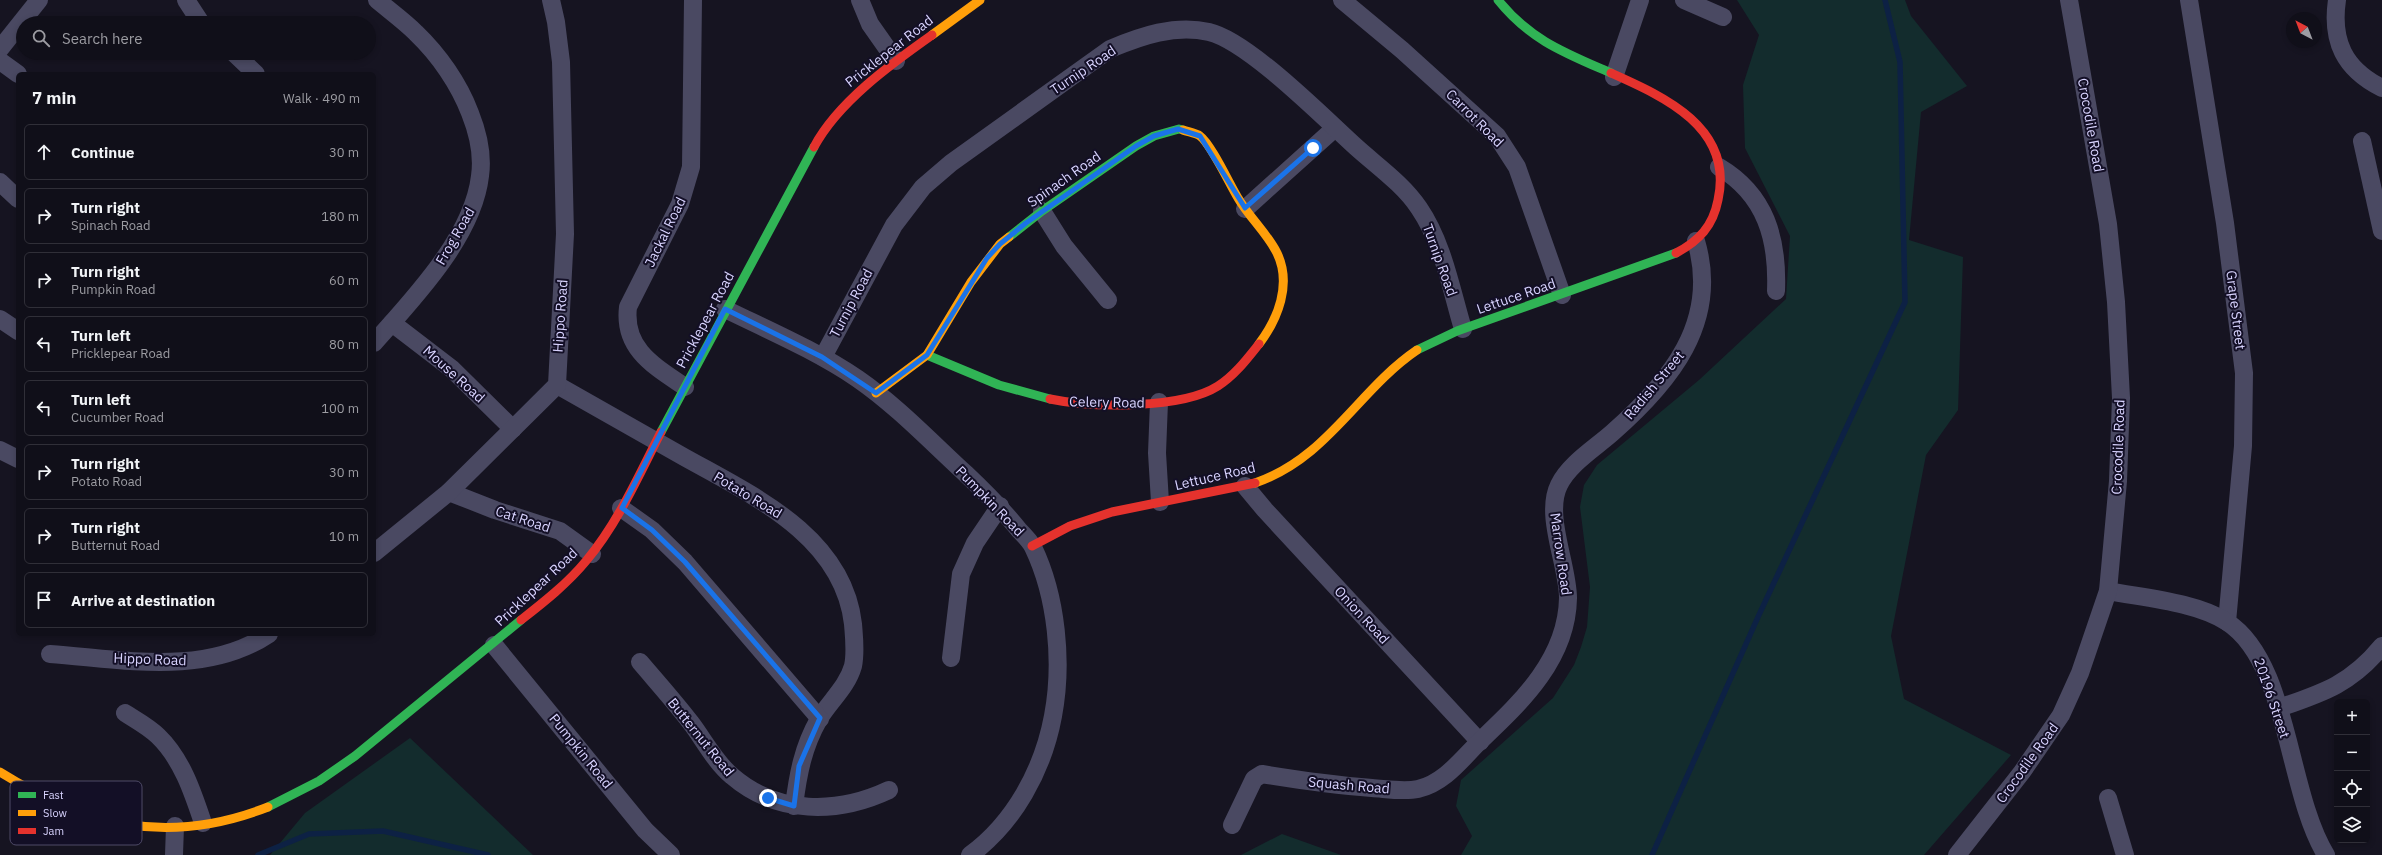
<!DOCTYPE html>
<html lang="en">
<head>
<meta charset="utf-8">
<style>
  body { margin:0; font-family:"IBM Plex Sans",sans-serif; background:#1e1d26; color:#f1f3f6 }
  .controls { position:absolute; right:12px; bottom:12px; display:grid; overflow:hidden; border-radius:6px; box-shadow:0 2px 6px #0003 }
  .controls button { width:36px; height:36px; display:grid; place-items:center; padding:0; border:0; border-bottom:1px solid #302f38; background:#100f19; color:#f1f3f6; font:20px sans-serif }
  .compass { position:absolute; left:2286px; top:12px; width:36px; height:36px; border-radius:50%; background:#100f19; box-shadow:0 2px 6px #0003; rotate:318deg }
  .stop { position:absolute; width:12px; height:12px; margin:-9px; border:3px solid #1a73e8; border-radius:50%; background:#fff }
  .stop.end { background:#1a73e8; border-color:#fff; box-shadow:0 1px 4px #0008 }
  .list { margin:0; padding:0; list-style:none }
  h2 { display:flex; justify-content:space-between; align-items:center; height:52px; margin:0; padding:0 16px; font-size:17px }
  h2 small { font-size:13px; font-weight:400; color:#9c9ca2 }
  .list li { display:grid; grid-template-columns:26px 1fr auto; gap:12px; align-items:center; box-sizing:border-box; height:56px; margin:0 8px 8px; padding:0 8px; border:1px solid #302f38; border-radius:6px }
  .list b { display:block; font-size:15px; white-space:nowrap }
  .list p { margin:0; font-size:13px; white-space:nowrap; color:#9c9ca2 }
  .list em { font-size:13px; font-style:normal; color:#9c9ca2 }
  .icon { flex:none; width:22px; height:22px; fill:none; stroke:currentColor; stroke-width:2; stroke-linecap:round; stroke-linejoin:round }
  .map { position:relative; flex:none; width:2382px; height:855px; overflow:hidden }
  .search { position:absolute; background:#100f19; box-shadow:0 2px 6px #0003; left:16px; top:16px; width:360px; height:44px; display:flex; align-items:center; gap:10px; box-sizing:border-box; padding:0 14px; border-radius:22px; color:#9c9ca2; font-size:15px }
  .panel { position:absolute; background:#100f19; box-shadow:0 2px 6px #0003; left:16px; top:72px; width:360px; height:564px; border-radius:6px }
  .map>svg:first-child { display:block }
  .green { fill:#132c2d }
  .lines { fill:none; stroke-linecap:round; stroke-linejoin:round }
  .stream { stroke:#0d2144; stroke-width:5.5 }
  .street { stroke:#4a4962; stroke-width:18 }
  .fast { stroke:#30b455; stroke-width:9 }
  .slow { stroke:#ff9f0a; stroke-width:9 }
  .jam { stroke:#e5322d; stroke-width:9 }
  .route { stroke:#1a73e8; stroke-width:5 }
  .labels { text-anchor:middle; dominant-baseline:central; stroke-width:4; stroke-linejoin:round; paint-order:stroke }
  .street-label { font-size:14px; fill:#d9d4ff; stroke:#130f26 }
  .key { fill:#130f26; stroke:#4e4a67; stroke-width:1 }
  .key-label { font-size:11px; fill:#d9d4ff }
</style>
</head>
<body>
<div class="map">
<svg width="2382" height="855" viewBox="0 0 2382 855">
  <rect width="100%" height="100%" fill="#161421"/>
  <g class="green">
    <path d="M1737 0H1905L1911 16 1967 86 1921 112 1909 240 1963 257 1958 410 1926 455 1891 636 1904 699 2011 755 1924 855H1461L1472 836 1456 806 1461 780 1553 698 1574 665 1581 647 1587 627 1590 587 1580 507 1584 485 1597 465 1699 380 1786 299 1790 236 1745 148 1743 85 1759 35Z"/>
    <path d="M410 738 533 855H270L305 813Z"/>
    <path d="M1282 834 1341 855H1241Z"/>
  </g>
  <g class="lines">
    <g class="stream">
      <path d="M258 855 309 834 383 831 488 855"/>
      <path d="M1652 855 1758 617 1905 302 1900 62 1885 0"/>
    </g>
    <g class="street">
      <path d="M186 0 201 23"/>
      <path d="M860 0 870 24 896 61"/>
      <path d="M1342 0 1402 50 1497 136 1517 167 1562 295"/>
      <path d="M1684 0 1723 17"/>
      <path d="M2189 0 2225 223 2244 373 2243 446 2227 622"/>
      <path d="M2337 0C2331 41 2344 69 2382 88"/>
      <path d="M0 49 39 0"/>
      <path d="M234 53 256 74"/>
      <path d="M0 61 18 74"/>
      <path d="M1614 77 1640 0"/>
      <path d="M2362 141 2382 231"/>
      <path d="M1719 167C1766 195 1778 239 1776 291"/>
      <path d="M0 182 18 199"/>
      <path d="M1245 209 1335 128"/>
      <path d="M1042 211 1064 246 1108 300"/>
      <path d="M725 309C770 331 817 351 858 379 897 406 931 442 966 474 985 492 1003 510 1019 530 1024 535 1030 541 1033 547 1057 597 1063 663 1053 716 1043 770 1014 823 970 855"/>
      <path d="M0 319 18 331"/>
      <path d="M392 323 452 369 513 429"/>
      <path d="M374 343C413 299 473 237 480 176 483 155 478 133 470 113 459 84 439 55 416 33 404 21 390 11 377 0"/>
      <path d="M823 357 894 225 923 187 951 163 1110 49C1141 36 1175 24 1209 32 1248 41 1324 118 1356 147 1377 166 1403 184 1419 208 1443 243 1451 289 1463 329"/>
      <path d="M557 385C599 409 641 433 684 457 752 495 843 536 853 624 854 637 856 652 853 666 847 687 830 701 819 719 803 747 798 774 794 806"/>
      <path d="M685 387C654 366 623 349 628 307L680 204 691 167 693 0"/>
      <path d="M1159 402 1157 453 1160 502"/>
      <path d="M0 450 18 459"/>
      <path d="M1245 486 1265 510 1480 742"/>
      <path d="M449 492 495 510 560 531 592 554"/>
      <path d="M621 508 652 530 685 562 820 719"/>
      <path d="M374 553 449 492 557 385 565 234 561 62 556 22 551 0"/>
      <path d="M2108 591C2144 598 2196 602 2227 622 2289 662 2287 792 2326 855"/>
      <path d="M494 645 645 830 671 855"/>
      <path d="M50 654C122 659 205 677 269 634"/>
      <path d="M951 658 961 574 975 543 1000 506"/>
      <path d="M640 662C657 682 675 702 691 723 704 740 715 762 732 776 777 815 838 814 889 790"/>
      <path d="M2279 708C2323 693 2351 684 2382 646"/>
      <path d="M125 713C136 720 149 727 158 736 182 759 193 793 203 823"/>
      <path d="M2108 798 2125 855"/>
      <path d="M1232 825 1254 779 1262 774C1299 780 1335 785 1372 788 1387 789 1404 792 1418 789 1444 783 1461 760 1479 742 1520 703 1567 660 1568 598 1568 565 1544 515 1559 485 1569 464 1595 448 1612 433 1670 382 1720 322 1696 241"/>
      <path d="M174 855 175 826"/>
      <path d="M1957 855 2022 772 2061 715 2080 673 2108 591 2118 481 2121 398 2116 302 2108 224 2069 0"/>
    </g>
    <g class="fast">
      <path d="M1498 0C1530 40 1565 53 1611 73"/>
      <path d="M1009 237 1042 211 1136 146 1154 136 1179 129 1183 130"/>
      <path d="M1417 350 1457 331 1676 253"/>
      <path d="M927 355 999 385 1050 399"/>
      <path d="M661 432 814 147"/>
      <path d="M268 807 319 781 355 756 521 620"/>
    </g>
    <g class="slow">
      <path d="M932 35 980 0"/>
      <path d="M1183 130C1188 132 1196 133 1200 136 1211 144 1230 185 1238 198 1249 217 1267 233 1277 253 1292 284 1278 319 1259 344"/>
      <path d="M876 393 927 355 971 282 1000 244 1009 237"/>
      <path d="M1255 483C1328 458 1358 390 1417 350"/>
      <path d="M0 772C88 827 168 846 268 807"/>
    </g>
    <g class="jam">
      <path d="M1611 73C1665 97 1734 128 1718 200 1713 226 1699 241 1676 253"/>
      <path d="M814 147C838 102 891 64 932 35"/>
      <path d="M1050 399C1093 408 1182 409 1218 386 1235 375 1247 359 1259 344"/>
      <path d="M1032 546 1070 526 1112 512 1255 483"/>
      <path d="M521 620C544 602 568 583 586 561 618 523 639 475 661 432"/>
    </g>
  </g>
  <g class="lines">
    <path class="route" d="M768 798 794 806 799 766 820 718 685 562 652 530 622 508 725 309 822 357 876 393 927 355 987 258 1000 244 1026 223 1136 146 1154 136 1178 129 1200 136 1245 208 1313 148"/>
  </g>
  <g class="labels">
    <g class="street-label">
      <text transform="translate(889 51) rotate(-38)">Pricklepear Road</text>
      <text transform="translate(1083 70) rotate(-34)">Turnip Road</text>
      <text transform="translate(1475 118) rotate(45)">Carrot Road</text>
      <text transform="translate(2091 125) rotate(80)">Crocodile Road</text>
      <text transform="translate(1064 179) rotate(-35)">Spinach Road</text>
      <text transform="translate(665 232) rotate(-64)">Jackal Road</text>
      <text transform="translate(455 236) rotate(-60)">Frog Road</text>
      <text transform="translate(1440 260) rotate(70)">Turnip Road</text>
      <text transform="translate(1516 296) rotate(-19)">Lettuce Road</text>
      <text transform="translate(851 303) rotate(-62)">Turnip Road</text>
      <text transform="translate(2236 310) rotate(83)">Grape Street</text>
      <text transform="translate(560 316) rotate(-86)">Hippo Road</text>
      <text transform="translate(705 320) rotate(-62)">Pricklepear Road</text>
      <text transform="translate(454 374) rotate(42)">Mouse Road</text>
      <text transform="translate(1654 385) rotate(-50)">Radish Street</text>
      <text transform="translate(1107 402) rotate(1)">Celery Road</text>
      <text transform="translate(2118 447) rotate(-88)">Crocodile Road</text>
      <text transform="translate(1215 476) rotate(-13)">Lettuce Road</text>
      <text transform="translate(748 495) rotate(31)">Potato Road</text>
      <text transform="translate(990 501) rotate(46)">Pumpkin Road</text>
      <text transform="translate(523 519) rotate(18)">Cat Road</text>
      <text transform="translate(1561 554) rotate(82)">Marrow Road</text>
      <text transform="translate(536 587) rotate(-43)">Pricklepear Road</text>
      <text transform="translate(1362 615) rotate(47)">Onion Road</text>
      <text transform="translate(150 659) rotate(2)">Hippo Road</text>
      <text transform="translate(2272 698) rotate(71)">20196 Street</text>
      <text transform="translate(701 737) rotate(51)">Butternut Road</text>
      <text transform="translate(581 751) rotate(51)">Pumpkin Road</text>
      <text transform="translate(2027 763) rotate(-54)">Crocodile Road</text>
      <text transform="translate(1349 785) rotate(5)">Squash Road</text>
    </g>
  </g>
  <rect x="10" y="781" width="132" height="64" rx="6" class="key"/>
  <rect x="18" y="792" width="18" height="6" fill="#30b455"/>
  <rect x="18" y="810" width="18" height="6" fill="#ff9f0a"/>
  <rect x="18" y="828" width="18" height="6" fill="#e5322d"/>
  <g class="key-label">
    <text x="43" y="799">Fast</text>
    <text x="43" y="817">Slow</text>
    <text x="43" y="835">Jam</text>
  </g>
</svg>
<div class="controls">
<button>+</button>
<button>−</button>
<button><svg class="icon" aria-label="locate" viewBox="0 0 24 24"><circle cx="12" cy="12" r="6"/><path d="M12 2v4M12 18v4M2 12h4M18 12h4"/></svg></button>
<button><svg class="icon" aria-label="layers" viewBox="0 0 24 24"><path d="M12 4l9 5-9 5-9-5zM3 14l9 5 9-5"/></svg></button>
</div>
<svg class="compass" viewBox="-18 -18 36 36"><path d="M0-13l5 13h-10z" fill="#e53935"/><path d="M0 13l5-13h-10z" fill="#9c9ca2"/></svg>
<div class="stop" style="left:1313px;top:148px"></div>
<div class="stop end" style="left:768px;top:798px"></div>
<div class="search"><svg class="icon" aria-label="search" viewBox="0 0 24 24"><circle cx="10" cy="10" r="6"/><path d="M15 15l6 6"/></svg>Search here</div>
<section class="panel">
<h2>7 min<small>Walk · 490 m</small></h2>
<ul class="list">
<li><svg class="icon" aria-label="ahead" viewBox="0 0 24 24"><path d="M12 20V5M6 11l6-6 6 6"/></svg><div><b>Continue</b></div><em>30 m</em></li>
<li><svg class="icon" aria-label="right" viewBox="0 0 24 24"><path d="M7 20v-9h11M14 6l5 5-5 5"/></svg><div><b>Turn right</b><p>Spinach Road</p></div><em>180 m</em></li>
<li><svg class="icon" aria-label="right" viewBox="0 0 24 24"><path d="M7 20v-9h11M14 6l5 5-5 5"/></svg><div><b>Turn right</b><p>Pumpkin Road</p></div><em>60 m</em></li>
<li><svg class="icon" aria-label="left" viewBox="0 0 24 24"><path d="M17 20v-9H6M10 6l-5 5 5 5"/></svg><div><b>Turn left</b><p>Pricklepear Road</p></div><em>80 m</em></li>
<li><svg class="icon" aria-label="left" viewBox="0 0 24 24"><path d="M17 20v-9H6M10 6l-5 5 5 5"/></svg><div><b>Turn left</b><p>Cucumber Road</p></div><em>100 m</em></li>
<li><svg class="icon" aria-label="right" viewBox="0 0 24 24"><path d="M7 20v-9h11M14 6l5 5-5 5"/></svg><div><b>Turn right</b><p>Potato Road</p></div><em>30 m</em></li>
<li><svg class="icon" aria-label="right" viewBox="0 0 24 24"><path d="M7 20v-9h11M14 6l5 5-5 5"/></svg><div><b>Turn right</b><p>Butternut Road</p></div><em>10 m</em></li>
<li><svg class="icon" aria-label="arrive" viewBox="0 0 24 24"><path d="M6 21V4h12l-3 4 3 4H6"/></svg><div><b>Arrive at destination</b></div></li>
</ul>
</section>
</div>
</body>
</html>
